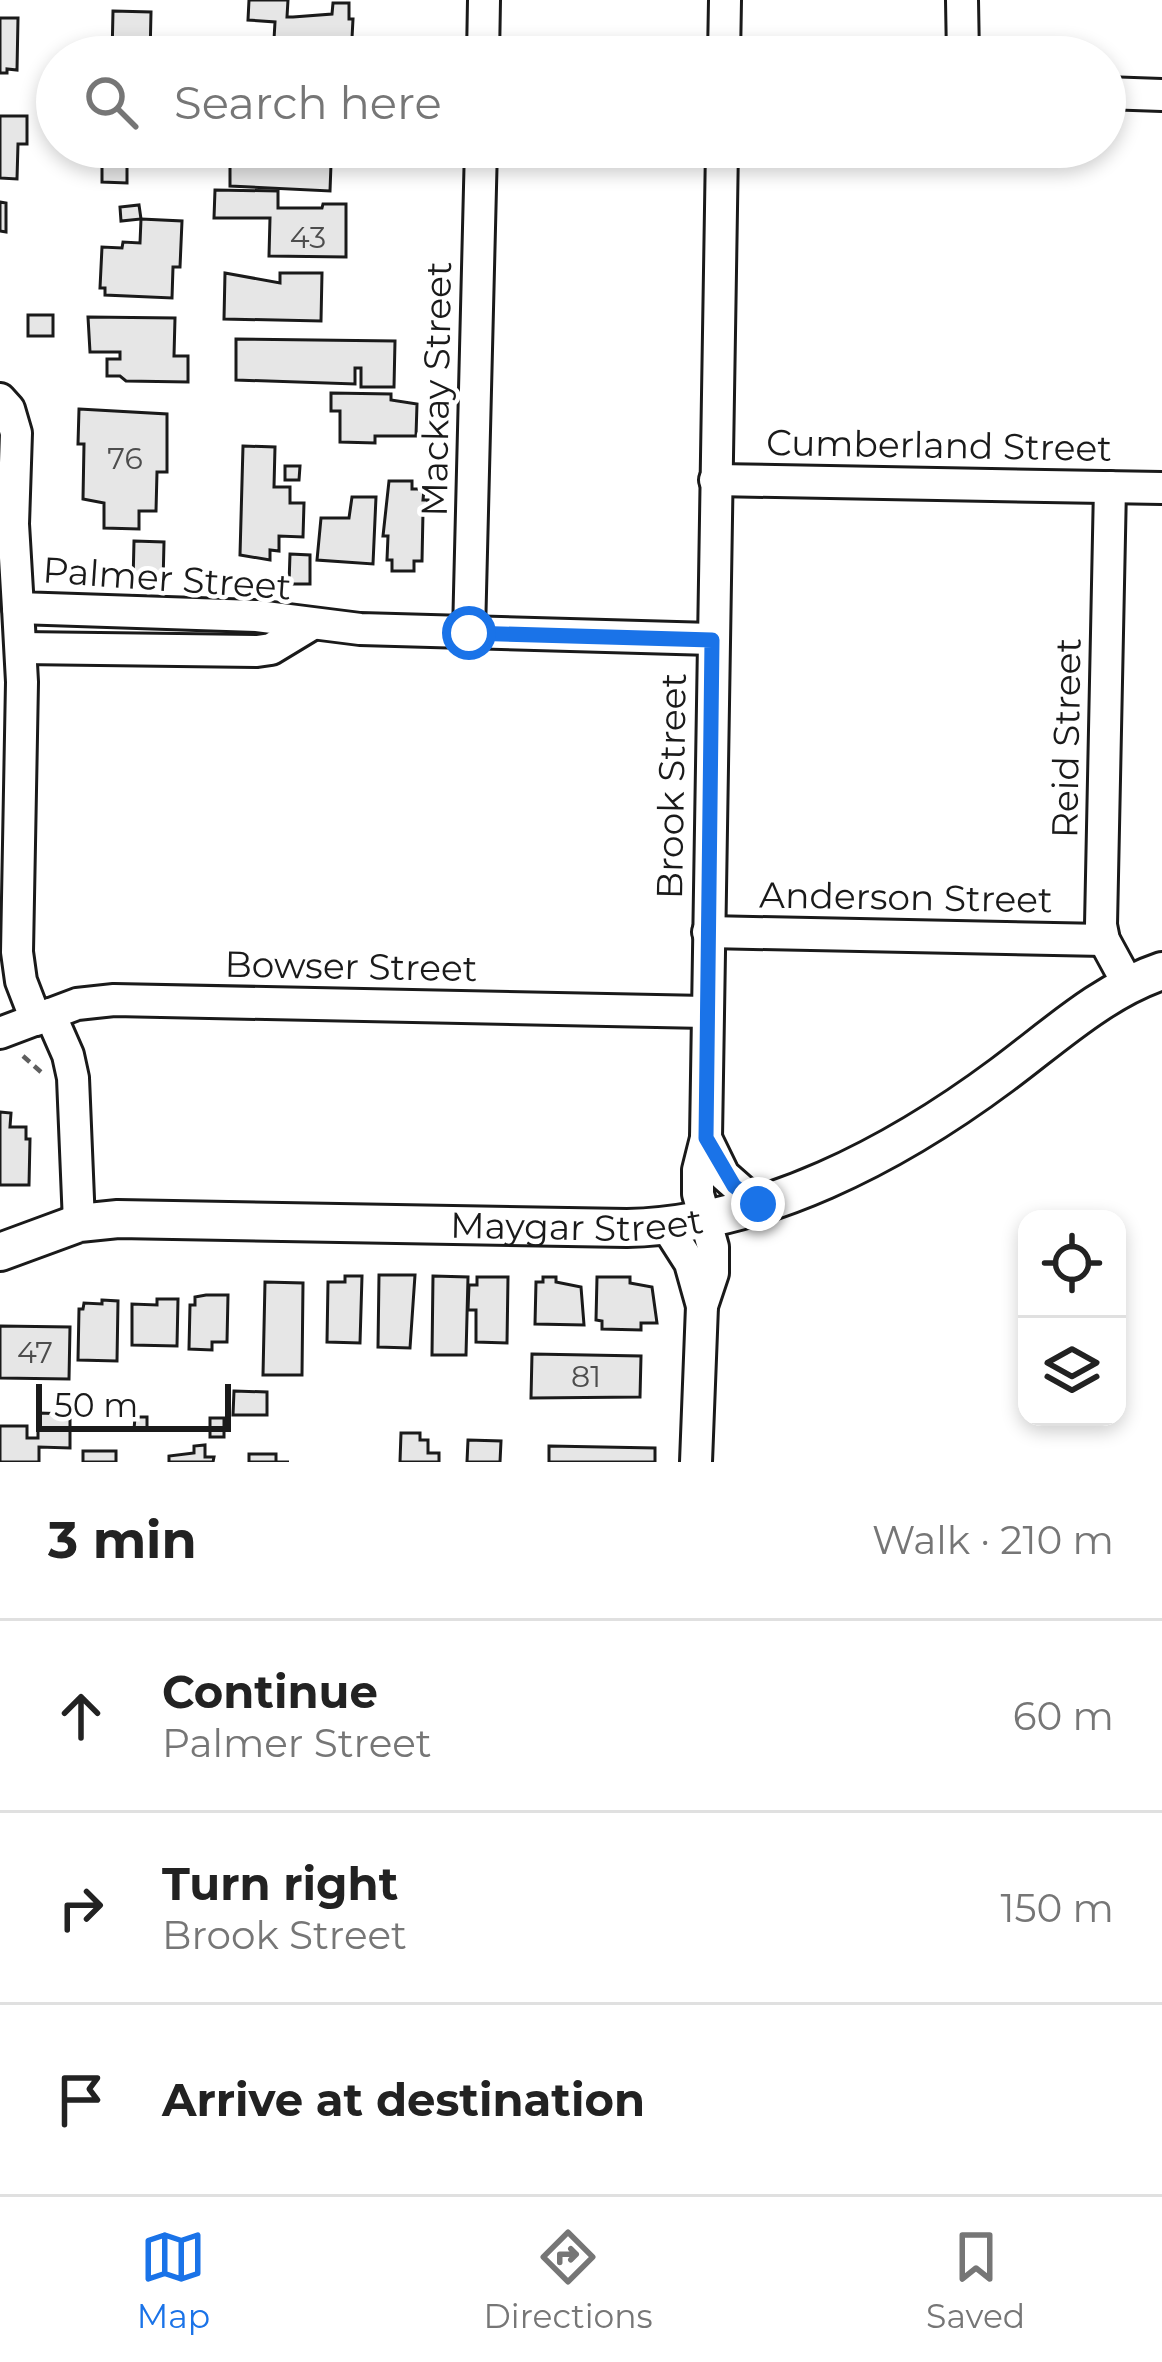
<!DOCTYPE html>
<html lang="en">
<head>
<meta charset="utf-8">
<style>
  body { margin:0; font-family:Montserrat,sans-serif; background:#f2f2f2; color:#222 }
  .controls { position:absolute; right:36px; bottom:36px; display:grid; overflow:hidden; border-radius:24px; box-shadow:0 6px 18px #0003 }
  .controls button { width:108px; height:108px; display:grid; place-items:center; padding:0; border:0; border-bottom:3px solid #e0e0e0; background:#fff; color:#222; font:60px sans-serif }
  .scale { position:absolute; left:36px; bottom:30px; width:195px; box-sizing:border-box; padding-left:12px; border:6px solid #1a1a1a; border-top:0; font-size:33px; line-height:42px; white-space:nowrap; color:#1a1a1a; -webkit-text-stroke:9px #fff; paint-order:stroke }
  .stop { position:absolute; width:36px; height:36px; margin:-27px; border:9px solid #1a73e8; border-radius:50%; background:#fff }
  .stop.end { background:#1a73e8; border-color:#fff; box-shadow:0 3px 12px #0008 }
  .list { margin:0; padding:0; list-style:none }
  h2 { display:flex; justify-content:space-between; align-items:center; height:156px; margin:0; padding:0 48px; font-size:51px }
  h2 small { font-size:39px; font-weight:400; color:#767676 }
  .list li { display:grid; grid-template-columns:78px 1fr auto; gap:36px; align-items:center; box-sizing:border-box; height:192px; padding:0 48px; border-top:3px solid #e0e0e0 }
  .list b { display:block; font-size:45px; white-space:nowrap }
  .list p { margin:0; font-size:39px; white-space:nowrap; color:#767676 }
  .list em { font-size:39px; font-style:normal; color:#767676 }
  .icon { flex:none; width:66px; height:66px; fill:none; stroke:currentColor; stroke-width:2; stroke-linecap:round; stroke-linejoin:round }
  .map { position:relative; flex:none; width:1162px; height:1462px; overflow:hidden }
  .search { position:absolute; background:#fff; box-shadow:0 6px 18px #0003; left:36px; right:36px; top:36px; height:132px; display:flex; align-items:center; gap:30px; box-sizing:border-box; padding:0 42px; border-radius:66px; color:#767676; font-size:45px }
  .sheet { height:732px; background:#fff }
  nav { display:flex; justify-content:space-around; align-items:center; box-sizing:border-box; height:168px; border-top:3px solid #e0e0e0; background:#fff; font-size:33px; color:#767676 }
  nav a { display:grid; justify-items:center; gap:6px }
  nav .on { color:#1a73e8 }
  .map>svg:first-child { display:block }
  .building { fill:#e6e6e6; stroke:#1a1a1a; stroke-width:3 }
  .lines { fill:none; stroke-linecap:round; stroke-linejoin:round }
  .minor-casing { stroke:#1a1a1a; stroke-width:36 }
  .major-casing { stroke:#1a1a1a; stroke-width:42 }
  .path { stroke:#5f5f5f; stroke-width:4.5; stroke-dasharray:9 6; stroke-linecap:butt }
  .minor { stroke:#fff; stroke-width:30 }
  .major { stroke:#fff; stroke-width:36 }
  .route { stroke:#1a73e8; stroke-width:15 }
  .labels { text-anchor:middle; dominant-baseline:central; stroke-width:9; stroke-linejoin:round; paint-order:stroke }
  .number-label { font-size:30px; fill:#4d4d4d }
  .street-label { font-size:36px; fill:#1a1a1a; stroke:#fff }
</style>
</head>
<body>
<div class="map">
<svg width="1162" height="1462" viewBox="0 0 1162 1462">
  <rect width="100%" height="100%" fill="#fff"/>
  <g class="building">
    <path d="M249 0H288L287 17H293L332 14 333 3H349V19H353L351 57H336V53L329 52V57H273L275 22 248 20Z"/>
    <path d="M113 11 151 12 150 57H112Z"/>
    <path d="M0 18H18L17 70 7 69V73H0Z"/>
    <path d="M0 116H27V144H18L17 179 0 178Z"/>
    <path d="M92 147H141V154H127V183L102 182V158H92Z"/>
    <path d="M230 147H318V163L331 164 330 191 230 186Z"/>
    <path d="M215 190 278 191V208H322L323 204H346V257L269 256 270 218H214Z"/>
    <path d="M0 202 6 203V232L0 231Z"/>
    <path d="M139 205 141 219 121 221 120 207Z"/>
    <path d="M141 219 182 221 180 267H173L172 298 105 295V288H100L102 247 122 248 123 242 140 243Z"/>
    <path d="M225 273 280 283V273H322L321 321 224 319Z"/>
    <rect x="28" y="315" width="25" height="21"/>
    <path d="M88 317 175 318 174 356H188V382L126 381 120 376H107V359H120V352H90Z"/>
    <path d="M236 339 395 341 394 387H361V368H355V384L236 380Z"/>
    <path d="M331 393 391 394V400L417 404 416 436H375V443L340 442V411H331Z"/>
    <path d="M79 409 167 414V472H157L156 511H139V529L104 528V503L83 499 84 444H78Z"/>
    <path d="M243 446 275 447 274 487H290V503H304L303 537 279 536V551L270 550V560L240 555Z"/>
    <path d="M285 466H300L299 480H285Z"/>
    <path d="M389 481H412V489H424L423 500H428V512H423L422 561H414V571H392V560H387L388 536H383Z"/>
    <path d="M352 497H376L373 564 317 560 321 518H349Z"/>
    <path d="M134 541 164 542 163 584 133 583Z"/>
    <path d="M290 554 310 555V584H289Z"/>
    <path d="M0 1112 11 1113 10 1127H26V1139H30L29 1185H0Z"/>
    <path d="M379 1275H415L410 1348 378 1347Z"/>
    <path d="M345 1276H362L360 1343 327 1342 328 1282H345Z"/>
    <path d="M433 1276 468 1277 466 1355H432Z"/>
    <path d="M477 1277H508L507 1343 476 1342V1310H468L469 1285H477Z"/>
    <path d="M543 1277H556V1282L581 1287 584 1325 535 1324 536 1282H543Z"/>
    <path d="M597 1277H630V1283L652 1287 657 1323H641V1330L602 1329V1321L596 1320Z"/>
    <path d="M265 1282 303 1283 302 1375H263Z"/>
    <path d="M206 1295H228L227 1342H212V1350L189 1349 190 1305H195V1297Z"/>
    <path d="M157 1299H178L177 1346 132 1345V1304L157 1305Z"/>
    <path d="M102 1300 118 1301 117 1361 78 1360 79 1309H83L84 1303 102 1304Z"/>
    <path d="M0 1326 70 1327 69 1379 0 1378Z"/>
    <path d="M532 1354 641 1356 640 1397 531 1398Z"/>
    <path d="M234 1391 267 1392V1415H233Z"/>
    <path d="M38 1413 70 1414V1448L39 1447V1462H0V1426H27V1438H38Z"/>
    <path d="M135 1417H147V1430H134Z"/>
    <rect x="210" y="1418" width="14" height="19"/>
    <path d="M401 1433H420V1440H428V1453H439V1462H400Z"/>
    <path d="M468 1440 501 1441 500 1462H467Z"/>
    <path d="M205 1445V1457H214L213 1462H169V1456L194 1453V1446Z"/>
    <path d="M549 1446 655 1448V1462H549Z"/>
    <rect x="83" y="1451" width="33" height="11"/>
    <path d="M249 1454H276V1462H289H249Z"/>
  </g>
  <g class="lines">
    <g class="minor-casing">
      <g id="minor">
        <path d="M962 0 963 57"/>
        <path d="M483 57 484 0"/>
        <path d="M724 57 725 0"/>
        <path d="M1105 93 1162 95"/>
        <path d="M0 399 9 409 16 433 13 524 18 608 257 616 360 629 712 639"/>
        <path d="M715 480 1162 488"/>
        <path d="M1110 487 1101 925 1104 940 1128 984"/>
        <path d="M18 608 22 682 17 952 21 981 36 1020"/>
        <path d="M469 633 481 147"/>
        <path d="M21 648 257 651 271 649 309 626"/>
        <path d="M708 932 1104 940"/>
        <path d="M50 1014 68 1055 73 1078 79 1223"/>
        <path d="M0 1033 77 1004 114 1000 706 1012"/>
        <path d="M706 1138 724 1175 758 1205"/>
        <path d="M667 1227 690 1263 702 1306"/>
        <path d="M696 1462 702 1306 713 1273V1247L698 1194V1170L706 1138 722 147"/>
      </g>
    </g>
    <g class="major-casing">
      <g id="major">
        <path id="s1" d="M0 1252 79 1223 118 1219 627 1228C762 1225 896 1154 1002 1075 1052 1038 1102 991 1162 971"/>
      </g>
    </g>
    <path class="path" d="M23 1056 41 1072"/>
    <use href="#minor" class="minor"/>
    <use href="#major" class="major"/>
  </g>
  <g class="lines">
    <path class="route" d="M469 633 712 640 706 1138 734 1186 758 1204"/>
  </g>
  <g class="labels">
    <g class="number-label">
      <text x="308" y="237">43</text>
      <text x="125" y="458">76</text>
      <text x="35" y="1352">47</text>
      <text x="586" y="1376">81</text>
    </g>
    <g class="street-label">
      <text transform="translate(436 389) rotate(-89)">Mackay Street</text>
      <text transform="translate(939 445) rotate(1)">Cumberland Street</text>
      <text transform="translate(167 578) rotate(4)">Palmer Street</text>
      <text transform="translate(1066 738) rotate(-89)">Reid Street</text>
      <text transform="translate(671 786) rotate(-89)">Brook Street</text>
      <text transform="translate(906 897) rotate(1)">Anderson Street</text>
      <text transform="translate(351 966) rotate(1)">Bowser Street</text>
      <text stroke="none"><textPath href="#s1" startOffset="582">Maygar Street</textPath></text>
    </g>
  </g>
</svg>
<div class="controls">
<button><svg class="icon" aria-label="locate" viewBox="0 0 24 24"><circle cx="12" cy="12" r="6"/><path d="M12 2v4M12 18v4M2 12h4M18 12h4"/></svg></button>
<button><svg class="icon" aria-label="layers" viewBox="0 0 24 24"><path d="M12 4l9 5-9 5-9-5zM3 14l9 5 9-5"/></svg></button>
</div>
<div class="scale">50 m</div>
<div class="stop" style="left:469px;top:633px"></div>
<div class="stop end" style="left:758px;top:1204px"></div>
<div class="search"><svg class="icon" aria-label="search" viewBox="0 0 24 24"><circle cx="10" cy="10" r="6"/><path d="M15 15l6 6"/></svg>Search here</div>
</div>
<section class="sheet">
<h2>3 min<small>Walk · 210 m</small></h2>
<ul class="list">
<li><svg class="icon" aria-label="ahead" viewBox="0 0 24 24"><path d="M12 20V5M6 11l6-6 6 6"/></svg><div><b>Continue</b><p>Palmer Street</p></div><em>60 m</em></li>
<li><svg class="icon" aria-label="right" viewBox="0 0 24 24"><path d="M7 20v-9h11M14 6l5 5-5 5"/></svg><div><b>Turn right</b><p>Brook Street</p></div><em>150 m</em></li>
<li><svg class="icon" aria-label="arrive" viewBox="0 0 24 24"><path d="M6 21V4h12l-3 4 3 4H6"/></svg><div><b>Arrive at destination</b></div></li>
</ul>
</section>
<nav>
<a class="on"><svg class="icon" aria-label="map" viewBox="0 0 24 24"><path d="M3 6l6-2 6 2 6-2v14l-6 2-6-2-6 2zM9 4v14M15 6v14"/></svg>Map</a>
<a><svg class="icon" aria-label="directions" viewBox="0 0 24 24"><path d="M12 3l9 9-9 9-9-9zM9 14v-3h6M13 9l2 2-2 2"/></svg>Directions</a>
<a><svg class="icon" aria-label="saved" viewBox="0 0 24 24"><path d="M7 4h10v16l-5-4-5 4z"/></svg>Saved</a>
</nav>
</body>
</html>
